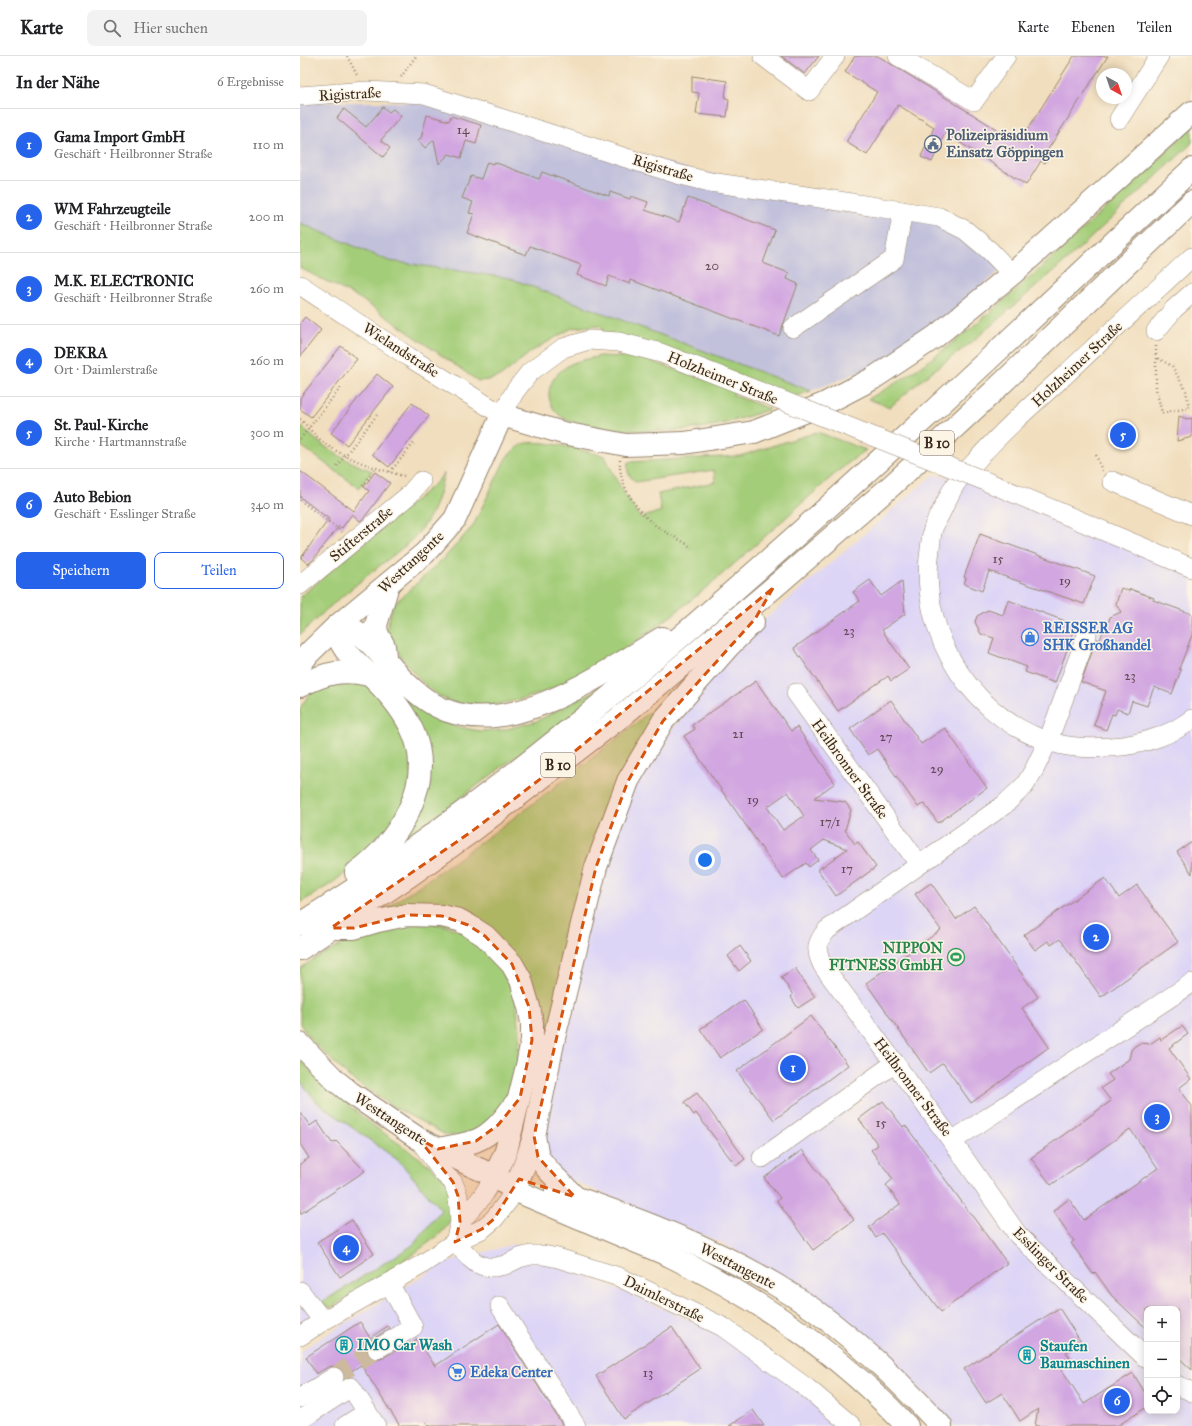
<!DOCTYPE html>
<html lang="de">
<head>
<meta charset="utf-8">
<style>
  body { margin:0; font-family:"IM FELL Great Primer",serif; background:#f2f2f2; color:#202124 }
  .controls { position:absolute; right:12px; bottom:12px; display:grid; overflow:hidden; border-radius:8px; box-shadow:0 2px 10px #0003 }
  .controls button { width:36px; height:36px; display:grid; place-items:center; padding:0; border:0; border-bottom:1px solid #e0e0e0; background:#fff; color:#202124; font:20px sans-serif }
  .compass { position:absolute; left:796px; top:12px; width:36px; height:36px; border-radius:50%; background:#fff; box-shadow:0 2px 10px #0003; rotate:140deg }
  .you { position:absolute; left:405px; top:804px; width:14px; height:14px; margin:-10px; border:3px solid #fff; border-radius:50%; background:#1a73e8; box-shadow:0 0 0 6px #1a73e833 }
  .badge { display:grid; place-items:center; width:26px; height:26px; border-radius:50%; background:#2563eb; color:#fff; font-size:13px; font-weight:700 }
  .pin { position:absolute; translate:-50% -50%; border:2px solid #fff; box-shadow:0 1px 4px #0006 }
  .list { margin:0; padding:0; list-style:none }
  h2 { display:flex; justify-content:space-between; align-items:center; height:52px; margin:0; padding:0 16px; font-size:17px }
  h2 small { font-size:13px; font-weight:400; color:#757577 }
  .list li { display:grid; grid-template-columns:26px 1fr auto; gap:12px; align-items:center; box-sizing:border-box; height:72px; padding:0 16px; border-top:1px solid #e0e0e0 }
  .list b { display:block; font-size:15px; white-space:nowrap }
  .list p { margin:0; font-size:13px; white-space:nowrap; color:#757577 }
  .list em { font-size:13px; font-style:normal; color:#757577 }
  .actions { display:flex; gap:8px; padding:12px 16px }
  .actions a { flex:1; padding:9px 0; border:1px solid #2563eb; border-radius:8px; text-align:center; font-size:14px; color:#2563eb }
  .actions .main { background:#2563eb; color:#fff }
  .icon { flex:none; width:22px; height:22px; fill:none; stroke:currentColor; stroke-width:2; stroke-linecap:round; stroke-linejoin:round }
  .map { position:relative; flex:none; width:892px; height:1370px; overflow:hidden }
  header { display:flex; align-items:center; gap:24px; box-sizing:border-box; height:56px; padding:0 20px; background:#fff; border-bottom:1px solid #e0e0e0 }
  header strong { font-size:19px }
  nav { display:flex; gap:22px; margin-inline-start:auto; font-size:14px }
  .search { width:280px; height:36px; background:#f2f2f2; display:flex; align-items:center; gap:10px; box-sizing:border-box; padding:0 14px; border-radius:8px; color:#757577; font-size:15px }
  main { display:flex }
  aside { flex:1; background:#fff }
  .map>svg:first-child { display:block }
  .built { fill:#ddd5f6; fill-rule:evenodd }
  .industrial { fill:#c2c1dc }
  .green { fill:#a4cd79; stroke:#707c4c }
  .building { fill:#d1a6e1; fill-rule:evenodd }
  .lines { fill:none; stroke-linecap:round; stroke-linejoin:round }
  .minor-tunnel { stroke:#cdba9e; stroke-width:19; stroke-dasharray:19 10; stroke-linecap:butt }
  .minor-casing { stroke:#96846e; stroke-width:20 }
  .major-casing { stroke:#96846e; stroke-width:24 }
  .highway-casing { stroke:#96846e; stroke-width:24 }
  .path { stroke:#96846e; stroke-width:2.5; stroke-dasharray:1 3; stroke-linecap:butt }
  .minor { stroke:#fff; stroke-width:19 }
  .major { stroke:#fff; stroke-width:22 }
  .highway { stroke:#fff; stroke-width:22 }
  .minor-bridge-casing { stroke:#96846e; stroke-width:20; stroke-linecap:butt }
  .minor-bridge { stroke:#fff; stroke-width:19 }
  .marked { fill:#d7540e; fill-opacity:0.2; stroke:#d7540e; stroke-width:3; stroke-dasharray:8 5; stroke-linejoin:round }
  .labels { text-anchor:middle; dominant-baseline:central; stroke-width:3; stroke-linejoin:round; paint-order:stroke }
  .number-label { font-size:13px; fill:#60494f }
  .shield { fill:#fcf5e5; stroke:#75675a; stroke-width:1 }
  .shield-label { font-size:14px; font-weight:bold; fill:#3b2a1e }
  .street-label { font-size:15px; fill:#3b2a1e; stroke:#fcf5e5 }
  .service-label { font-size:15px; font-weight:bold; fill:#4e5e75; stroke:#fcf5e5; text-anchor:start }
  .shop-label { font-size:15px; font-weight:bold; fill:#366cbe; stroke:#fcf5e5; text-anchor:start }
  .leisure-label { font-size:15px; font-weight:bold; fill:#27864d; stroke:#fcf5e5; text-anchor:end }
  .culture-label { font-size:15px; font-weight:bold; fill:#0d838f; stroke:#fcf5e5; text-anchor:start }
</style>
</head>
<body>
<header>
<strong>Karte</strong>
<div class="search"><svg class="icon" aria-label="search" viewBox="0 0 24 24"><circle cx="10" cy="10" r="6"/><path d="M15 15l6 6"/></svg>Hier suchen</div>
<nav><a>Karte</a><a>Ebenen</a><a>Teilen</a></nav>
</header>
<main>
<aside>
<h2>In der Nähe<small>6 Ergebnisse</small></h2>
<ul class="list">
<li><span class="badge">1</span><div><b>Gama Import GmbH</b><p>Geschäft · Heilbronner Straße</p></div><em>110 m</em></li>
<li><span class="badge">2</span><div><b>WM Fahrzeugteile</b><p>Geschäft · Heilbronner Straße</p></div><em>200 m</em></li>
<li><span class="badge">3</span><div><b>M.K. ELECTRONIC</b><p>Geschäft · Heilbronner Straße</p></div><em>260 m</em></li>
<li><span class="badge">4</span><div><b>DEKRA</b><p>Ort · Daimlerstraße</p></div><em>260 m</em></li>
<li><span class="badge">5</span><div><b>St. Paul-Kirche</b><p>Kirche · Hartmannstraße</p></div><em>300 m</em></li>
<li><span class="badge">6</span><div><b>Auto Bebion</b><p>Geschäft · Esslinger Straße</p></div><em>340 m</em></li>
</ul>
<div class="actions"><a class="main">Speichern</a><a>Teilen</a></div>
</aside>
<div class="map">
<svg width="892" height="1370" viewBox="0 0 892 1370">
  <rect width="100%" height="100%" fill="#fcf5e5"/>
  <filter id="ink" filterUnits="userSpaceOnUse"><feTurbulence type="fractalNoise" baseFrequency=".025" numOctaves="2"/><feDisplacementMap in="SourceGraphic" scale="8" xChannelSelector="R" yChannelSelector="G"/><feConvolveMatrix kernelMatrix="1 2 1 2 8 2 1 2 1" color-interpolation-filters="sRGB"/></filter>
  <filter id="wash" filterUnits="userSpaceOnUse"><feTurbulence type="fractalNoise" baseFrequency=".012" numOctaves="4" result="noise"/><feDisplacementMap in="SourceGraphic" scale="16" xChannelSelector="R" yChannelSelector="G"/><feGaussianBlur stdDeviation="0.9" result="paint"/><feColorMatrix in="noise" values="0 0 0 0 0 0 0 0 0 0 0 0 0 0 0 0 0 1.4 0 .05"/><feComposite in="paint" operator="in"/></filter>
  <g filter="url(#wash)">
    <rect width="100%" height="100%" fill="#f1debe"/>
    <g class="built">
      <path d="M633 419 685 425 892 506V1370H654L614 1327 476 1217 420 1186 268 1123 247 1103 241 1067 298 821 331 731 427 596ZM847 1253H877V1355H847Z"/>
      <path d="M0 1025 18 1047 99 1105 141 1154 113 1189 19 1247 0 1280Z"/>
      <path d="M214 1188 435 1284 544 1370H0V1295L143 1208Z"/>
    </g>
    <path class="industrial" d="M125 31 395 115 647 158 688 183 712 204 650 258 582 307 511 335 209 222 89 205 0 167V46H111Z"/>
    <g class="green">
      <path d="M892 71V87L768 203 672 286 630 317 590 351 568 343C621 315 671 273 716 234 776 181 834 126 892 71Z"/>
      <path d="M0 167 89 205 209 222 511 335 485 344 306 277 300 269 272 272 232 295 201 320 188 324 178 325 61 243 0 212Z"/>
      <path d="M300 300 342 302 435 334 433 339 470 353C453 359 435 365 417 369 384 376 348 376 314 373 300 371 285 371 272 366 244 356 241 327 266 311 275 304 290 303 300 300Z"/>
      <path d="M0 369C21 391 44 404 72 415L59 432 0 389Z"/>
      <path d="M517 376 566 394C553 403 540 413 528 424 446 496 367 576 269 625 244 637 225 644 198 648 193 649 187 650 183 650 173 650 162 648 153 646 127 640 97 598 86 575L93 549 146 500 173 470 206 402C211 397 216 391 223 388 241 382 285 395 305 400 315 423 326 442 341 462L361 455 358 438 415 426 414 414 336 426C328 419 327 417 328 406L440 400Z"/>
      <path d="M144 417C140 436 135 455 123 471 111 487 93 499 78 511 51 533 24 554 0 579V541L137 426Z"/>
      <path d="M52 585 58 588 121 654 137 664 159 671 180 675 203 674 237 665 304 630 306 633 103 785 101 783 125 720Z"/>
      <path d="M61 625 76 634 108 676 112 715 107 744 69 800 29 829 0 847V652L10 637 23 627Z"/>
      <path d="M377 633 341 690 216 1108V1094L240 990 187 875 79 857C182 788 282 713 377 633Z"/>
      <path d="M132 867 156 873 177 884 200 912 215 939 220 977 218 1011 207 1048 195 1066 163 1080 146 1079 90 1049 49 1021 11 984 0 968V913L14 903 63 878 97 868Z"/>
      <path d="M0 1004 22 1028 24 1027C41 1043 59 1059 78 1073 102 1090 128 1106 149 1127L152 1162 148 1169 139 1179 101 1207 31 1252 19 1248 113 1189 141 1154 99 1105 18 1047 0 1025Z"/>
    </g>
    <g id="blocks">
      <g class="building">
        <path d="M481 0H519L505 18Z"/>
        <path d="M555 0H578L719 87 774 0H808L747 95 751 98 745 107 741 105 726 129 645 77 632 106 621 101 634 71 598 49 567 99 546 86 577 36 545 16Z"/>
        <path d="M392 20 427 25 425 42 429 43 427 61 396 58 399 37 392 36Z"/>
        <path d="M83 51 89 56 93 53 101 60 81 84 90 92 83 101 37 62 44 53 66 71Z"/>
        <path d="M127 59 149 65 151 60 181 69 176 88 166 85 161 102 149 98 139 108 134 84 125 92 118 84 121 82Z"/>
        <path d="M187 106 193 108 194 106 239 123 242 116 309 140 310 136 330 143 331 140 348 146 345 154 379 166 388 142 475 174 463 207 489 217 487 223 498 228 479 280 331 224 330 228 309 220 306 230 277 219 281 209 230 190 226 199 167 177 174 158 169 157 173 146 162 142 171 120 181 123Z"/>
        <path d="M5 261 21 274 0 301V267Z"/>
        <path d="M41 290 57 303 11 361 0 353V342Z"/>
        <path d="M77 318 93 331 47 389 31 377Z"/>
        <path d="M112 347 129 360 89 411 72 398Z"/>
        <path d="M879 360 887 363 892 362V381L877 385Z"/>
        <path d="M0 415 54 455 69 435 64 431 75 416 90 427 64 462 60 465 52 458 42 472 39 470 13 504 8 508 1 502 29 463 0 441Z"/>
        <path d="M680 478 795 520 784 548 689 515 682 535 664 528 666 522 664 521Z"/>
        <path d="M570 524 581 540 602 525 605 558 582 574 609 613 591 625 588 620 538 655 494 592 560 545 553 536Z"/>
        <path d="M821 532 829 535 830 533 854 542 853 544 892 558V579L879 613 881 614 872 638 854 631 847 650 832 645 828 657 817 653 815 659 812 658 806 674 794 669 806 635 781 626 797 583 800 584 806 567 809 565 810 561 821 556 816 548Z"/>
        <path d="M708 544 776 569 755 627 725 616 727 611 689 597 694 582 681 578 675 566 677 560 688 554 703 559Z"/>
        <path d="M456 625 491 675 497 671 535 727 514 742 545 746 551 754 545 774 555 788 558 786 576 811 536 840 518 814 547 793 524 784 511 794 518 804 509 811 506 807 483 823 384 680 395 673 392 669ZM488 736 504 760 483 774 467 751Z"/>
        <path d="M591 644 621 688 645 672 687 732 638 767 624 747 618 751 577 693 568 699 550 673Z"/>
        <path d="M892 786V818L877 796Z"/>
        <path d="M805 822 819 842 837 829 878 886 801 941 760 883 751 889 748 885 735 894 724 879Z"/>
        <path d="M631 827 656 863 674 850 738 941 722 952 749 991 671 1047 643 1007 629 1017 566 927 641 874 615 838Z"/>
        <path d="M440 890 451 905 439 915 428 900Z"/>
        <path d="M495 912 515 941 498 952 491 941 493 939 481 921Z"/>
        <path d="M444 944 463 973 420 1002 400 973Z"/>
        <path d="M511 960 548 1009 474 1064 437 1015Z"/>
        <path d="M882 970 888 978 869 992 891 1023 879 1032 892 1050V1314L877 1300V1253H847V1273L812 1240 795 1216 793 1218 771 1187 774 1185 753 1155 769 1143 784 1164 858 1112 830 1073 751 1129 731 1102 811 1045 801 1032 813 1024 808 1018 829 1003 831 994 835 990 840 987 850 988 860 981 861 984Z"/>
        <path d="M397 1037 445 1103 436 1110 396 1057 394 1059 384 1046Z"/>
        <path d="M583 1045 603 1071 605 1069 707 1207 641 1256 582 1177 576 1182 569 1171 600 1148 586 1129 593 1123 571 1094 578 1089 559 1063Z"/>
        <path d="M0 1056 10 1070 17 1065 32 1087 36 1085 65 1115 0 1158V1108L9 1102 0 1088Z"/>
        <path d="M502 1094 554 1164 513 1194 477 1145 480 1142 464 1122Z"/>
        <path d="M52 1164 74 1198 40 1221 17 1186Z"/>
        <path d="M759 1252 781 1286 766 1296 770 1302 759 1309 784 1348 833 1317 847 1340V1351L817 1370H735L738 1353 720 1365 702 1337 686 1347 664 1313Z"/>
        <path d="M60 1266 70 1282 88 1270 90 1272 71 1284 68 1287 66 1294 68 1299 71 1302 77 1304 83 1302 102 1291 103 1292 117 1283 135 1310 199 1268 263 1370H100L61 1309 45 1319 43 1315 40 1312 34 1310 28 1311 16 1318 6 1301Z"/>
        <path d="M372 1271 400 1313 324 1363 296 1320Z"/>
        <path d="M453 1354 464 1370H429Z"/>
      </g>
    </g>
  </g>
  <g filter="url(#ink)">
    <use href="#blocks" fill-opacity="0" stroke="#96846e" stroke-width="1"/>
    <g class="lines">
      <path class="minor-tunnel" d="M34 1321 77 1293"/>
      <g class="minor-casing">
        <g id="minor">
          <path d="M463 0 509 35 535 0"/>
          <path d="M598 0 674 45 706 0"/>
          <path d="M0 40 67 35 124 38 377 118 410 126 520 142 639 161 665 174 690 195 712 218"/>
          <path d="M819 63 859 0"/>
          <path d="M892 201C849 241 806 280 764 320 733 348 702 375 675 406 669 413 661 420 656 427 651 435 647 444 643 452 640 459 635 466 633 473 631 480 631 487 630 493 617 579 676 670 762 689 782 693 803 692 822 690 846 687 873 678 892 663"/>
          <path d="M0 229 109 301 202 359 215 335 230 316 263 292 289 284 319 286 361 297 461 336"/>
          <path d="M493 272 594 203 603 155"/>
          <path d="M856 275 874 253 892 237"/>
          <path d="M685 425 892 512"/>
          <path d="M812 425 892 459"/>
          <path d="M0 529 109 439 121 425"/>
          <path d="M787 579 748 685 735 712 725 729 704 749 527 874C516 887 515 894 523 910L652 1085 718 1179 847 1303"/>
          <path d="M496 637 619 808"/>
          <path d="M119 1083 143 1117 153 1126 158 1140 160 1166 155 1186"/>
          <path d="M652 1085 892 927"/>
          <path d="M462 1102 595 1007"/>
          <path d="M160 1166 182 1141 195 1120"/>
          <path d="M155 1186 170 1202 176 1207 186 1211H195L205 1209 219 1202 231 1199H243L258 1202 319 1221 423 1271 507 1332 552 1370"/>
          <path d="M0 1235 23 1265"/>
          <path d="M200 1250 276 1370"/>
          <path d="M0 1280 23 1265 121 1209 155 1186 182 1173 194 1163 208 1145 214 1134"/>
          <path d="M77 1293 113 1271 89 1227"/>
          <path d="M877 1329 892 1336"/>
          <path d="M0 1342 34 1321"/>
          <path d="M0 1364 51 1331 76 1370"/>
          <path d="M45 1370 67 1356"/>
        </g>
      </g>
      <g class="major-casing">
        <g id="major">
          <path d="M0 609 9 597 37 570 125 497 155 463 202 359 263 377 326 389 384 387 454 376 524 348 572 323 635 281 712 218 892 56"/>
          <path d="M0 988 36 1025 51 1037 119 1083 172 1110 195 1120 214 1134C245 1147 277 1161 308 1174 329 1183 350 1191 370 1200 460 1243 539 1297 607 1370"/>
          <path d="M256 1135C329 1159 410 1190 476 1229 536 1264 594 1319 641 1370"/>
        </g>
      </g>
      <g class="highway-casing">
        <g id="highway">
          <path d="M85 600 84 590 77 577 76 569 88 529"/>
          <path d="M0 630C25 617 41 613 69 619"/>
          <path d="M56 817C97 787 136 729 113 676 105 657 91 640 76 625 61 609 37 594 37 570 42 571 47 571 52 573 68 580 90 611 103 624 116 637 130 649 148 655 217 680 305 616 362 582"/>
          <path d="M0 868C163 766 311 643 455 516 604 385 747 248 892 113"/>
          <path d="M35 872H54L78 865 107 859 142 860 159 864 168 869 185 880 212 908 221 924 229 951 232 967V984L227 1010 206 1095 195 1120"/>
          <path d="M0 893 112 818 171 776 323 659 473 532 591 430 695 334 892 146"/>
          <path d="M234 1080 238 1101 248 1114 275 1141"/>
          <path d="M138 1093C150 1091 163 1089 175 1085 192 1079 205 1062 215 1048"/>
          <path d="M214 1134 227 1103 234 1080 254 982 296 811 328 725 363 665 428 591 453 566"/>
        </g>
      </g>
      <g class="path">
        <path d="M47 0 58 21"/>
        <path d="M101 21 116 0"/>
        <path d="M856 290V333L862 357 889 352 886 335 872 310 857 302"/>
        <path d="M0 363C8 371 15 380 24 387 48 404 77 413 104 420"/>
        <path d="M0 383 42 330"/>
        <path d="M796 399 802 415"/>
        <path d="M320 404C318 429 338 458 358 471 369 479 381 483 392 492"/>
        <path d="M37 410 77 359"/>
        <path d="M90 416 114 387"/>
        <path d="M63 430 76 412"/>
        <path d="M0 444 42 476"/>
        <path d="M126 1366 129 1370"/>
      </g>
      <use href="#minor" class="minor"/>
      <use href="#major" class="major"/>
      <use href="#highway" class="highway"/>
      <g class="minor-bridge-casing">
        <path id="minor-bridge" d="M461 336 685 425"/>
      </g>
      <use href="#minor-bridge" class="minor-bridge"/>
    </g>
  </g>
  <path class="marked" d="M473 532 455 563 363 665 328 725 296 811 234 1080 238 1101 275 1141 219 1123 194 1163 182 1173 155 1186 160 1166 158 1140 153 1126 119 1083 138 1093 176 1085 198 1069 220 1042 232 984 229 951 212 908 185 880 168 869 142 860 107 859 54 872H31L171 776 252 714Z"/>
  <defs>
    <g id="civic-ring" transform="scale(0.9)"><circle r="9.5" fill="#fcf5e5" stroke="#5c6f8a" stroke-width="1.5"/><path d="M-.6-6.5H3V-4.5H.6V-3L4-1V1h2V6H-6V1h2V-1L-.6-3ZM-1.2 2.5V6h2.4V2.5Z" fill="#5c6f8a"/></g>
    <g id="shop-ring" transform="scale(0.9)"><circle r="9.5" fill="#fcf5e5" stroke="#3f7fe0" stroke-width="1.5"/><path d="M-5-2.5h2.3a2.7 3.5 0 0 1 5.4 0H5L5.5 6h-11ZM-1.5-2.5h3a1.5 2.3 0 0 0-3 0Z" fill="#3f7fe0"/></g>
    <g id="stadium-ring" transform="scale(0.9)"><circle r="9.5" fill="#fcf5e5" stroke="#2e9e5b" stroke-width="1.5"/><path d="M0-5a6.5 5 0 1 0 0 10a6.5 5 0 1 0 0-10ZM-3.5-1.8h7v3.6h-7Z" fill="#2e9e5b"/></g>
    <g id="building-ring" transform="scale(0.9)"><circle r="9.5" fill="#fcf5e5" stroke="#0f9aa8" stroke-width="1.5"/><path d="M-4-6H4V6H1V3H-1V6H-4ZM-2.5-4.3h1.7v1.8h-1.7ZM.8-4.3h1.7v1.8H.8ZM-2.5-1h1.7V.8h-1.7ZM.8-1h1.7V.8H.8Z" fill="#0f9aa8"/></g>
    <g id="supermarket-ring" transform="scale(0.9)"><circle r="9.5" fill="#fcf5e5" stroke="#3f7fe0" stroke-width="1.5"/><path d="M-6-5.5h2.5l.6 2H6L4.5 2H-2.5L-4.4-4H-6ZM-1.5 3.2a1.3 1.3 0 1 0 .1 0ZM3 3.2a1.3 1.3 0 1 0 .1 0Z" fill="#3f7fe0"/></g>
  </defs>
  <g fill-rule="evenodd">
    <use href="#civic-ring" x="633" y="88"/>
    <use href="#shop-ring" x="730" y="581"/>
    <use href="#stadium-ring" x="656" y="901"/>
    <use href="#building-ring" x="44" y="1289"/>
    <use href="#building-ring" x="727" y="1299"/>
    <use href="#supermarket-ring" x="157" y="1316"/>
  </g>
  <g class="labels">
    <g class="number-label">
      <text x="163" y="74">14</text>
      <text x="412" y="210">20</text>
      <text x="698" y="503">15</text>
      <text x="765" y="525">19</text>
      <text x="549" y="575">23</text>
      <text x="830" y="620">23</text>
      <text x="438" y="678">21</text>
      <text x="586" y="681">27</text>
      <text x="637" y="713">29</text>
      <text x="453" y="744">19</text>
      <text x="530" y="766">17/1</text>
      <text x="547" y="813">17</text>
      <text x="581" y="1067">15</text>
      <text x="348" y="1317">13</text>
    </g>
    <g class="shield">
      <rect x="620" y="375" width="34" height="24" rx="3"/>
      <rect x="241" y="697" width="34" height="24" rx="3"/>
    </g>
    <g class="shield-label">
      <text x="637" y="387">B 10</text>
      <text x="258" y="709">B 10</text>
    </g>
    <g class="street-label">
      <text transform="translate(50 38) rotate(-3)">Rigistraße</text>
      <text transform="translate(363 112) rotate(17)">Rigistraße</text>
      <text transform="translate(101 294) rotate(33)">Wielandstraße</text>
      <text transform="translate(777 308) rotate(-43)">Holzheimer Straße</text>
      <text transform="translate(423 322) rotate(22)">Holzheimer Straße</text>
      <text transform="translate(61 478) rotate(-40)">Stifterstraße</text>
      <text transform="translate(111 506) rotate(-43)">Westtangente</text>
      <text transform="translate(550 713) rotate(54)">Heilbronner Straße</text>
      <text transform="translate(613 1031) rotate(53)">Heilbronner Straße</text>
      <text transform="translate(91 1063) rotate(33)">Westtangente</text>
      <text transform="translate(751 1209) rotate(45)">Esslinger Straße</text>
      <text transform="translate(438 1210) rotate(27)">Westtangente</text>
      <text transform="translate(364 1243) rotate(26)">Daimlerstraße</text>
    </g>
    <g class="service-label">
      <text x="646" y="79">Polizeipräsidium<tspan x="646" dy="17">Einsatz Göppingen</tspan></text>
    </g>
    <g class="shop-label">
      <text x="743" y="572">REISSER AG<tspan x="743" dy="17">SHK Großhandel</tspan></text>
      <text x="170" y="1316">Edeka Center</text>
    </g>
    <g class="leisure-label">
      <text x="643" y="892">NIPPON<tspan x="643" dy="17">FITNESS GmbH</tspan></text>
    </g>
    <g class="culture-label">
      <text x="57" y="1289">IMO Car Wash</text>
      <text x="740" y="1290">Staufen<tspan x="740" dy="17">Baumaschinen</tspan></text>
    </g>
  </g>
</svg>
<div class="controls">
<button>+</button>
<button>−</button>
<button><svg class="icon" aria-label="locate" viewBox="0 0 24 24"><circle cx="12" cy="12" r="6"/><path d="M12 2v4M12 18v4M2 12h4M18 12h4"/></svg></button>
</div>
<svg class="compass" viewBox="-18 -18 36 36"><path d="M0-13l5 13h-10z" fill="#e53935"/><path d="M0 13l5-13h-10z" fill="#757577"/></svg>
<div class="you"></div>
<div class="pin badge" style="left:493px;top:1012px">1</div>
<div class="pin badge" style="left:796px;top:881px">2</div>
<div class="pin badge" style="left:857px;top:1061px">3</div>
<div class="pin badge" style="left:46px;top:1192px">4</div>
<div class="pin badge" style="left:823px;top:379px">5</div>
<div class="pin badge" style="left:817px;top:1345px">6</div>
</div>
</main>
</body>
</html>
